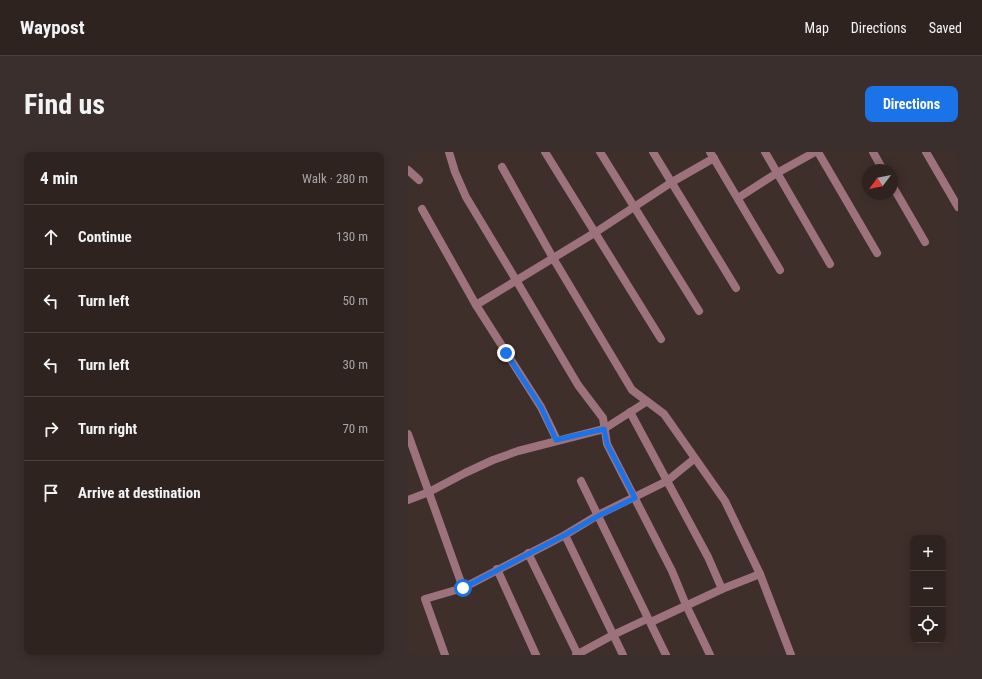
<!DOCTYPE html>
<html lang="en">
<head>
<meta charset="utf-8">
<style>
  body { margin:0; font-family:"Roboto Condensed",sans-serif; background:#3b2f2d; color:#f1f3f6 }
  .controls { position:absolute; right:12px; bottom:12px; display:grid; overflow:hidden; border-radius:8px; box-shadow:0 2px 10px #0003 }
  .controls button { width:36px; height:36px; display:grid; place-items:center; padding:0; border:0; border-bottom:1px solid #4a403e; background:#2f2320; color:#f1f3f6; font:20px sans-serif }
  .compass { position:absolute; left:454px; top:12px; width:36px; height:36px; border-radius:50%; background:#2f2320; box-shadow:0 2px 10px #0003; rotate:238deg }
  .stop { position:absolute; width:12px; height:12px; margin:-9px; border:3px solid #1a73e8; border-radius:50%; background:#fff }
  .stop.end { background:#1a73e8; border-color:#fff; box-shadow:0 1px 4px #0008 }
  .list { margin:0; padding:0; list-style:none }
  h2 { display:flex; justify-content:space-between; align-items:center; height:52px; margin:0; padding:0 16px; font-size:17px }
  h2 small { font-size:13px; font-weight:400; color:#a7a4a5 }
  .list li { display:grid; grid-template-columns:26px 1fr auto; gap:12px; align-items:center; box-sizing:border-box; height:64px; padding:0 16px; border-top:1px solid #4a403e }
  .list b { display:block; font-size:15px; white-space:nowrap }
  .list em { font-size:13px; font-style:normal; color:#a7a4a5 }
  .icon { flex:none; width:22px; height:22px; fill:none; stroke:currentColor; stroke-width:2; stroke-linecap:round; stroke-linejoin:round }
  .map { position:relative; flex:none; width:550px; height:503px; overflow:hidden; border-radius:8px }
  header { display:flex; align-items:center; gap:24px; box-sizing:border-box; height:56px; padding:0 20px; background:#2f2320; border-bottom:1px solid #4a403e }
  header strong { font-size:19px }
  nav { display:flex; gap:22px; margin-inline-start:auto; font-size:14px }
  .intro { display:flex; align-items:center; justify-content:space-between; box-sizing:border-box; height:96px; padding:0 24px }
  h1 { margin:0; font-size:28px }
  .button { padding:10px 18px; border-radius:8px; background:#1a73e8; color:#fff; font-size:14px; font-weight:700 }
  main { display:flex; gap:24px; padding:0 24px }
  aside { flex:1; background:#2f2320; border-radius:8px; box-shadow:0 2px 10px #0003 }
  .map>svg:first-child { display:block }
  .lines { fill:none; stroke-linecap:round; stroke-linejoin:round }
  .minor { stroke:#9d727c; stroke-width:8 }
  .route { stroke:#1a73e8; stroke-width:5 }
</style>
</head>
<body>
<header>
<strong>Waypost</strong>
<nav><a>Map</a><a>Directions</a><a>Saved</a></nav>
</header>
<div class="intro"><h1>Find us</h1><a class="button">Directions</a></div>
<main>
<aside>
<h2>4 min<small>Walk · 280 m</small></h2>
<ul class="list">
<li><svg class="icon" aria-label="ahead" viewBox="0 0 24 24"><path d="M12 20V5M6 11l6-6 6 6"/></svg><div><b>Continue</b></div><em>130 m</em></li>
<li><svg class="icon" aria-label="left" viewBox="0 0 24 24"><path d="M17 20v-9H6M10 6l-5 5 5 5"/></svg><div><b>Turn left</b></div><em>50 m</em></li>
<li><svg class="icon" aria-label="left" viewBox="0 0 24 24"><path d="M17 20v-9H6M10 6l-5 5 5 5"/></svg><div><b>Turn left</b></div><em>30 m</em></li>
<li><svg class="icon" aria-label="right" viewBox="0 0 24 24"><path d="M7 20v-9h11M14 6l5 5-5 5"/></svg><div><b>Turn right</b></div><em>70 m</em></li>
<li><svg class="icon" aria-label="arrive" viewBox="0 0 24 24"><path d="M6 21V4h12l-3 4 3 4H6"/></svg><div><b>Arrive at destination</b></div></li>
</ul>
</aside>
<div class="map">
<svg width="550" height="503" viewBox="0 0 550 503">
  <rect width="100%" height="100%" fill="#3f2f2b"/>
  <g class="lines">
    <g class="minor">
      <path d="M41 0 47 20 58 45 108 128 170 233 195 266 199 292 264 419 278 453 302 503"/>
      <path d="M137 0 253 187"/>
      <path d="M192 0 291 159"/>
      <path d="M245 0 328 136"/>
      <path d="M302 0 372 118"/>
      <path d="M357 0 422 112"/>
      <path d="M410 0 469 101"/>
      <path d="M465 0 475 18"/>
      <path d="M518 0 550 55"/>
      <path d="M94 15 145 106 224 238 256 262 317 349 352 422 383 503"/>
      <path d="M0 18 11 28"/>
      <path d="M484 33 517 90"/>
      <path d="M330 46 369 21 407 0"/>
      <path d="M14 57 68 153 133 255 149 288"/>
      <path d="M68 153 188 80 264 30 306 6"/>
      <path d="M222 260 300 405 314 437"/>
      <path d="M0 282 55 436"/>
      <path d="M173 329 258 503"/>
      <path d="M0 348 21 340 57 321 85 308 110 299 196 277 238 250"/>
      <path d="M157 383 215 503"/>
      <path d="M120 401 170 503"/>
      <path d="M89 417 128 503"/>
      <path d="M243 470 314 437 352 422"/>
      <path d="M37 503 17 447 55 436 157 383 190 363 259 329 286 307"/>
      <path d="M168 503 205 483 239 467 243 470"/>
    </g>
  </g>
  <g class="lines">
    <path class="route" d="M55 436 157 383 190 364 227 346 199 292 196 277 148 288 133 255 98 201"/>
  </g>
</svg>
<div class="controls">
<button>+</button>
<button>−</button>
<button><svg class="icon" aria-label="locate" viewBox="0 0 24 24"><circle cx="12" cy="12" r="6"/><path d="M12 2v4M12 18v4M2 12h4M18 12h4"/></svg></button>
</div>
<svg class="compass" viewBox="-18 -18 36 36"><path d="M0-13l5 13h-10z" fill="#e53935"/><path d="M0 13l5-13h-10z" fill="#a7a4a5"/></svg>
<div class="stop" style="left:55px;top:436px"></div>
<div class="stop end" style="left:98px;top:201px"></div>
</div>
</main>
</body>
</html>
